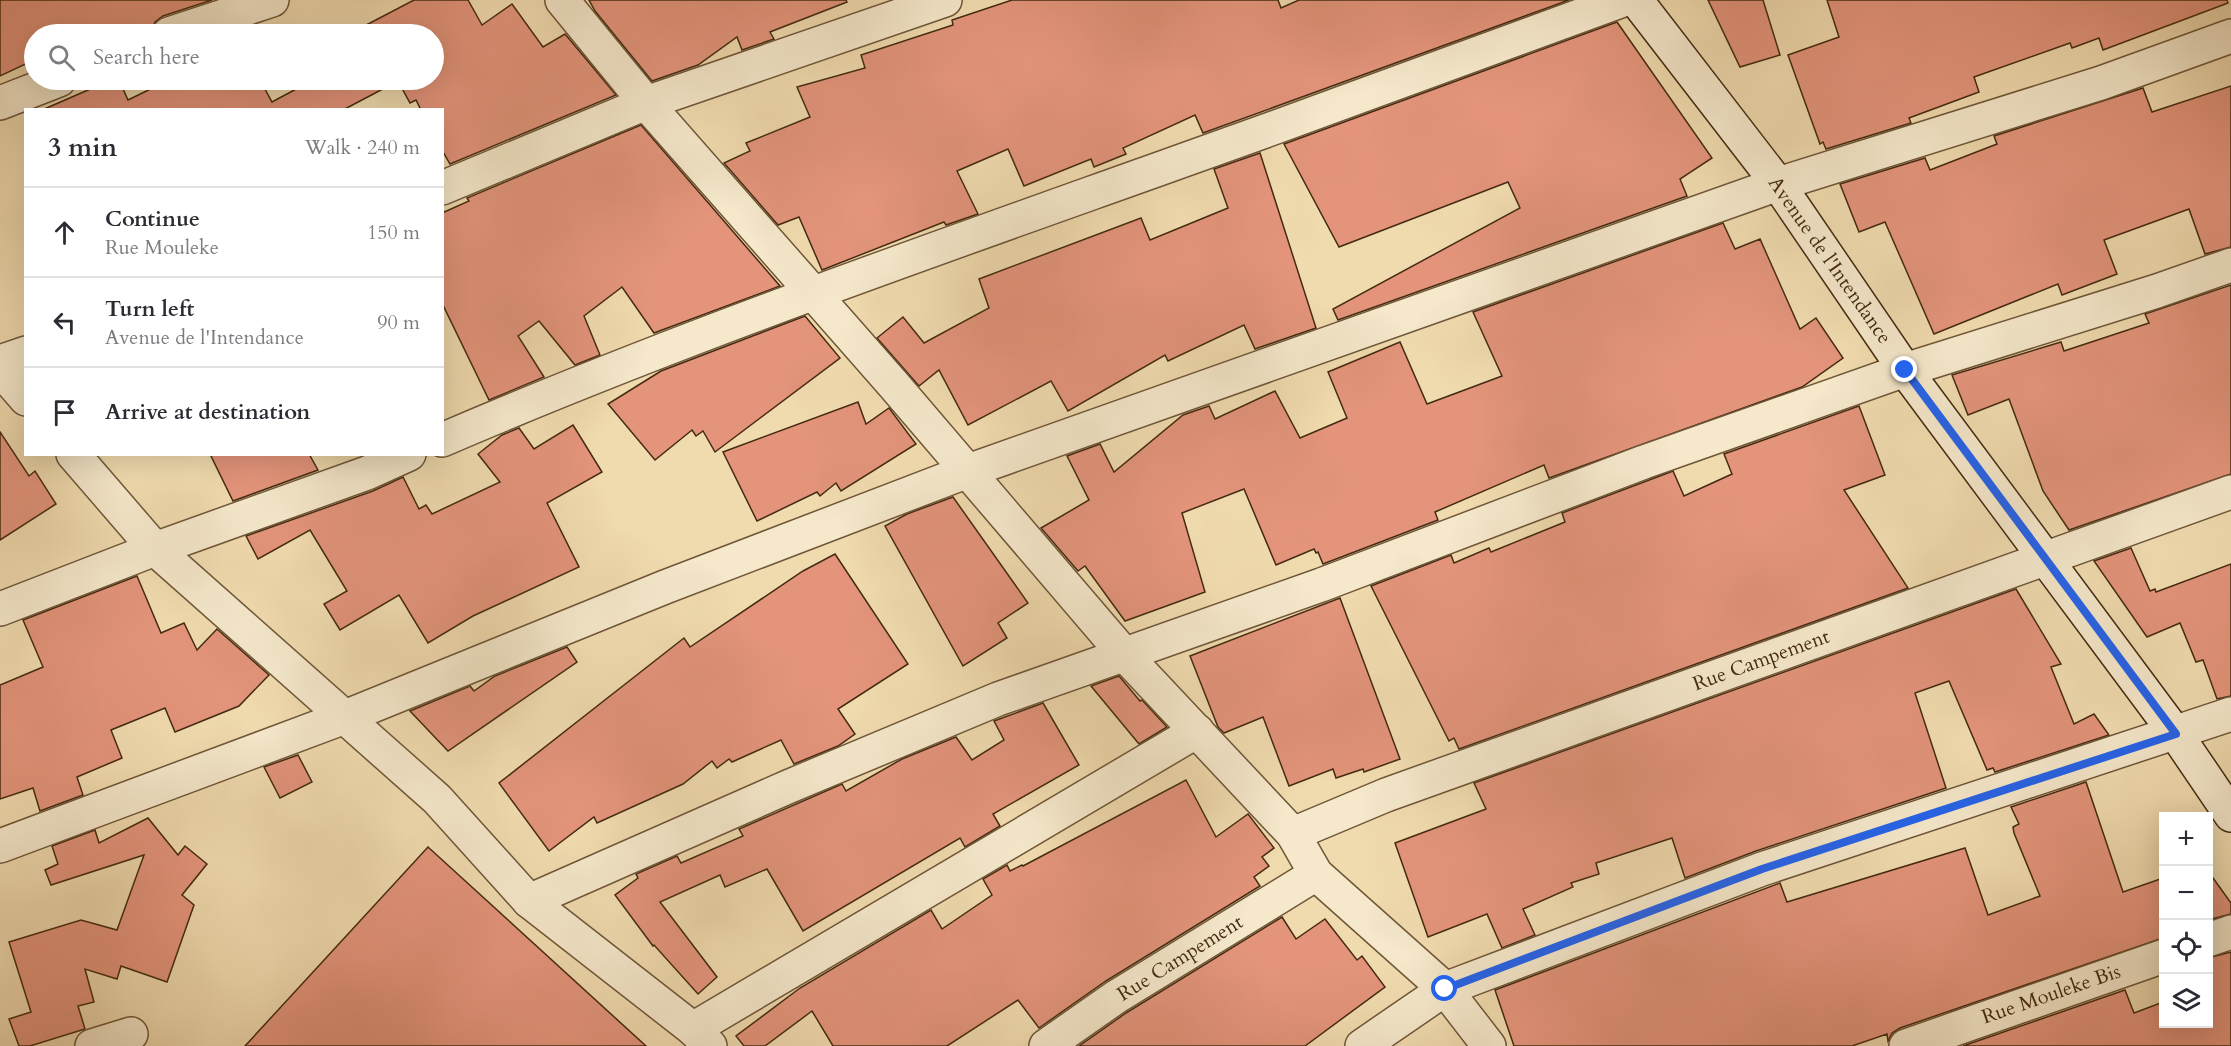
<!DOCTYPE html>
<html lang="en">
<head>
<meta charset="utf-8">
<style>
  body { margin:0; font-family:Cardo,serif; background:#f2f2f3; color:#2b2b33 }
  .controls { position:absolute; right:18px; bottom:18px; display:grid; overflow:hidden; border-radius:0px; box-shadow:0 6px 24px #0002 }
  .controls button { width:54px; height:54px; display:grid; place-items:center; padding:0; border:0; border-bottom:2px solid #e1e1e2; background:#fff; color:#2b2b33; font:30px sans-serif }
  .stop { position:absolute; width:18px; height:18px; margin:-14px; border:4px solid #2563eb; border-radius:50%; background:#fff }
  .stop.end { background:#2563eb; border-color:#fff; box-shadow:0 2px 6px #0008 }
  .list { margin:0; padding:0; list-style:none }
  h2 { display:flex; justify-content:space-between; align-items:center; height:78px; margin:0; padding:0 24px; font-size:26px }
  h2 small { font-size:20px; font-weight:400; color:#7c7c81 }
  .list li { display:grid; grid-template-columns:39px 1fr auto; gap:18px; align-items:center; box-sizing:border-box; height:90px; padding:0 24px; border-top:2px solid #e1e1e2 }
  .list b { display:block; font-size:22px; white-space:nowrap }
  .list p { margin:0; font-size:20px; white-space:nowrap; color:#7c7c81 }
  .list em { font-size:20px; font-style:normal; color:#7c7c81 }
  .icon { flex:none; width:33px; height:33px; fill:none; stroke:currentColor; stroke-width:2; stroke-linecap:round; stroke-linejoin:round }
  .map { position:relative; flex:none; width:2231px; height:1046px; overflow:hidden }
  .search { position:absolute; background:#fff; box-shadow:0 6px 24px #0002; left:24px; top:24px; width:420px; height:66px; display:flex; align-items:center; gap:15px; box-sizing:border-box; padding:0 21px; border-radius:33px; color:#7c7c81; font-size:22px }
  .panel { position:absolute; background:#fff; box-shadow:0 6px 24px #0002; left:24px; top:108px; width:420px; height:348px; border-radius:0px }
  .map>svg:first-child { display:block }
  .building { fill:#e3947b; stroke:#442a11; stroke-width:1.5 }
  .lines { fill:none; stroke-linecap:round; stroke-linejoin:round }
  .street-casing { stroke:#6f5638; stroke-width:36 }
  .secondary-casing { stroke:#442a11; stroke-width:36 }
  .street { stroke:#f5e8cb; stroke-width:33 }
  .secondary { stroke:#f5e8cb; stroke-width:33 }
  .route { stroke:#2563eb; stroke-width:8 }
  .labels { text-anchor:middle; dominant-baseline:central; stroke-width:5; stroke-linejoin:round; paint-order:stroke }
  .street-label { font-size:20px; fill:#442a11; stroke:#f5e8cb }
</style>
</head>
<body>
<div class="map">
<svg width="2231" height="1046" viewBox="0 0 2231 1046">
  <rect width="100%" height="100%" fill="#f0dbaf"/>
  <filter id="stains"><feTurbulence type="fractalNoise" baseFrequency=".00333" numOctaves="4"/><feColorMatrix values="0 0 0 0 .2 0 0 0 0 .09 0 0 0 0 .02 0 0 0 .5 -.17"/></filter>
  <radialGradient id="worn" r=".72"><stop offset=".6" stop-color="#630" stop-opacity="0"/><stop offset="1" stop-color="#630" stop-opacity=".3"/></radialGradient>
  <g class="building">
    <path d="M0 0H212L163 16 155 22 151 34H34V60L0 76Z"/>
    <path d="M414 0H468L482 25 512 4 543 47 565 34 616 95 450 164 442 150V110H421L416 100 410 103 398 81 343 110H42L111 80H119L128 100 169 80H260L272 102 313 80H434V34H349Z"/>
    <path d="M589 0H846L847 2 770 32 774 39 742 50 737 37 698 65 652 81 595 11Z"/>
    <path d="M1012 0H1278L1281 8 1299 0H1569L1203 133 1195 115 1123 148 1126 154 1094 167 1091 159 1024 186 1008 149 957 171 978 214 946 225 944 222 822 270 799 217 778 225 724 163 750 151 746 143 810 117 797 87 865 68 861 55 953 25 952 20Z"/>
    <path d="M1708 0H1763L1780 55 1740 67Z"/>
    <path d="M1827 0H2227L2228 3 2103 50 2099 38 2072 48 2070 43 1974 77 1979 92 1909 118 1911 123 1826 149 1823 142 1820 144 1788 55 1839 37Z"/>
    <path d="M1617 22 1712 158 1680 179 1687 196 1338 320 1333 309 1520 208 1508 182 1339 247 1284 144Z"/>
    <path d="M2231 86V247L2205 254 2189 209 2104 240 2117 274 2062 295 2058 284 1934 334 1885 222 1859 232 1840 184 1925 158 1930 170 1997 144 1994 136 2143 88 2152 112Z"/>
    <path d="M641 125 780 286 654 333 622 287 584 316 600 355 575 365 539 321 518 336 544 377 489 400 442 303V213L469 201 467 198Z"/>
    <path d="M1260 153 1316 328 1255 349 1244 325 1168 361 1165 355 1068 411 1051 381 968 425 939 370 919 386 877 338 903 317 924 343 989 308 979 279 1141 218 1150 240 1228 208 1214 169Z"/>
    <path d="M1723 223 1735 249 1760 239 1800 329 1816 318 1843 358 1802 387 1549 478 1544 465 1435 512 1438 520 1323 564 1318 552 1316 553 1314 549 1276 565 1244 489 1182 513 1205 592 1125 621 1085 566 1078 571 1041 528 1089 500 1067 456 1100 444 1114 472 1183 415 1209 406 1215 419 1275 391 1300 438 1347 418 1328 372 1400 342 1427 404 1502 376 1473 312Z"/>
    <path d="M2231 285V474L2069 530 2043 491 2009 399 1968 415 1952 375 2061 342 2064 351 2149 323 2145 314Z"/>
    <path d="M805 316 840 358 715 452 703 431 696 436 692 430 655 460 608 404 661 371Z"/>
    <path d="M858 402 866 424 889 408 916 444 841 491 836 483 820 496 817 492 757 521 723 452Z"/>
    <path d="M1859 406 1885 475 1844 490 1908 588 1459 749 1454 738 1449 741 1371 586 1451 555 1454 563 1489 548 1491 552 1565 522 1562 513 1673 471 1684 496 1732 474 1724 454Z"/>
    <path d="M573 425 602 472 547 503 579 567 473 616 428 643 399 595 340 630 324 604 347 591 310 530 258 559 246 536 373 491 403 477 419 509 426 505 432 514 500 482 478 454 502 435 519 428 534 449Z"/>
    <path d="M0 432 29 476 35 471 56 504 0 540Z"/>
    <path d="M210 454H309L318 470 233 501Z"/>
    <path d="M953 497 1028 603 998 623 1007 638 963 666 885 526 907 514Z"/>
    <path d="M2131 548 2150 591 2155 589 2156 592 2231 564V696L2217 699 2203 660 2196 662 2180 623 2147 637 2094 561Z"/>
    <path d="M835 554 908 664 838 709 855 734 838 746 794 764 781 740 732 762 729 759 717 768 712 761 683 784 597 823 594 817 549 851 499 783 684 638 690 647 803 571Z"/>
    <path d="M137 576 161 633 184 623 197 650 217 629 269 675 239 706 175 732 165 708 111 730 122 758 77 777 83 795 40 811 33 788 0 799V685L43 667 23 620Z"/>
    <path d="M2016 589 2061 664 2051 667 2074 724 2094 714 2109 735 1995 772 1993 768 1987 770 1949 681 1915 693 1946 788 1756 851 1685 878 1672 838 1596 863 1599 874 1571 883 1573 887 1523 909 1535 935 1502 948 1487 914 1428 937 1395 843 1486 809 1474 783Z"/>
    <path d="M1340 598 1400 759 1364 772 1363 769 1336 778 1333 769 1289 786 1263 717 1224 733 1218 727 1190 656Z"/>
    <path d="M567 647 577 662 448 751 410 711 470 686 474 691 495 676Z"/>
    <path d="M1119 676 1140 701 1142 700 1167 727 1139 744 1091 686Z"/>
    <path d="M1043 703 1079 765 993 814 1000 826 965 847 960 838 803 931 767 869 725 887 720 875 660 902 717 977 698 994 654 945 653 946 615 895 638 878 636 874 677 856 681 863 743 836 739 829 842 784 846 791 902 759 956 737 972 760 1004 740 994 721Z"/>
    <path d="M298 755 312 782 280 798 264 767Z"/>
    <path d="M1186 780 1216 837 1248 814 1274 848 1262 857 1269 866 1254 877 1260 886 1106 981 1039 1028 1018 1000 947 1046H833L812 1011 765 1046H744L736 1036 800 988 931 910 942 929 992 895 983 879 1007 865 1010 871 1022 865 1023 866Z"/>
    <path d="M2086 782 2123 892 2163 878V938L1900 1028 1892 1033 1888 1041 1887 1034 1852 1046H1514L1495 990 1780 883 1787 902 1965 848 1988 915 2040 896 2014 833 2013 827 2019 824 2011 807Z"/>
    <path d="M148 818 178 855 185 846 207 864 182 895 194 905 167 982 121 966 117 979 85 969 94 1002 78 1006 85 1029 30 1046H19L9 1019 31 1012 9 942 81 920 117 930 144 855 51 885 45 870 58 864 52 846 95 830 99 843Z"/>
    <path d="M428 847 646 1046H245Z"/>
    <path d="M2208 871 2231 903V914L2208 920Z"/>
    <path d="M1282 917 1296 939 1325 919 1357 960 1362 956 1385 987 1305 1046H1079L1126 1013Z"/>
    <path d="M2231 952V1046H1963L2125 990 2134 1013 2163 1002V1023H2208V958Z"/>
  </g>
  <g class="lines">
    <g class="street-casing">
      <g id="street">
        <path d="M562 0 646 103 893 384 1123 653 1293 834 1316 874 1445 989 1489 1046"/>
        <path d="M169 34 272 0"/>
        <path d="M0 103 59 80"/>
        <path d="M442 188 646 103 945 0"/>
        <path d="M0 362 26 353"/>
        <path d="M0 369 26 399"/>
        <path d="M442 440C677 339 918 255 1159 169 1314 114 1468 57 1623 0"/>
        <path d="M73 454 155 549 437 799 529 901 693 1029 710 1046"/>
        <path d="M0 609 155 549 367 473 409 454"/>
        <path d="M1293 834 1386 795 2231 492"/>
        <path d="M0 846 345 717 665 587 968 471 1778 184 2101 83 2231 36"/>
        <path d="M529 901 790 786 998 699 1321 585 1644 462 1905 370 2157 291 2231 265"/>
        <path d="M2208 940 2231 932"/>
        <path d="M693 1029 1197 731"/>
        <path d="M92 1046 131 1034"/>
        <path d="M1046 1046 1116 997 1316 874"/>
        <path d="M1362 1046 1445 989 1762 869 2231 714"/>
        <path d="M1906 1046 2164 956"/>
      </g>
    </g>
    <g class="secondary-casing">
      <path id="secondary" d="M1636 0 1778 184 1905 370 2176 734 2231 815"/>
    </g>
    <use href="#street" class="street"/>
    <use href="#secondary" class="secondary"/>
  </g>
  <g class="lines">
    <path class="route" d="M1445 989 1762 869 2176 734 1905 370"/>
  </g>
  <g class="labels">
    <g class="street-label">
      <text transform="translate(1830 260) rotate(55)">Avenue de l'Intendance</text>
      <text transform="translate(1761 660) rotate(-20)">Rue Campement</text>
      <text transform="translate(1180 958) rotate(-32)">Rue Campement</text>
      <text transform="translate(2051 994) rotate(-19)">Rue Mouleke Bis</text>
    </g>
  </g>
  <rect width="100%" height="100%" filter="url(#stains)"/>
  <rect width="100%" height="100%" fill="url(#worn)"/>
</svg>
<div class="controls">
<button>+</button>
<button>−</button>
<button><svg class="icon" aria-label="locate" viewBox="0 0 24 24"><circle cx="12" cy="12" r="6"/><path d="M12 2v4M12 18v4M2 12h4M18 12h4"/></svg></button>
<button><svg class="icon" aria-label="layers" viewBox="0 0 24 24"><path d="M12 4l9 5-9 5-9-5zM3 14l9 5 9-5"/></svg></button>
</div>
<div class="stop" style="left:1445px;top:989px"></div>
<div class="stop end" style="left:1905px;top:370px"></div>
<div class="search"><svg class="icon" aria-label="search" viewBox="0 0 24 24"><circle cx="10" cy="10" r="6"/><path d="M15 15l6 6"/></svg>Search here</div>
<section class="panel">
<h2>3 min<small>Walk · 240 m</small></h2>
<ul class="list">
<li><svg class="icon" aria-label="ahead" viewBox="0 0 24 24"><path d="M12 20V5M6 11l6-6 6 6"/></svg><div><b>Continue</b><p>Rue Mouleke</p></div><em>150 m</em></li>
<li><svg class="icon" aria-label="left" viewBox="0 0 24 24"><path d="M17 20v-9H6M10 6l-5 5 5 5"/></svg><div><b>Turn left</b><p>Avenue de l'Intendance</p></div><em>90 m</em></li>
<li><svg class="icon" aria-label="arrive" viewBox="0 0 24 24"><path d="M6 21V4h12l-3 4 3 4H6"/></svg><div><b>Arrive at destination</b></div></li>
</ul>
</section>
</div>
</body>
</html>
